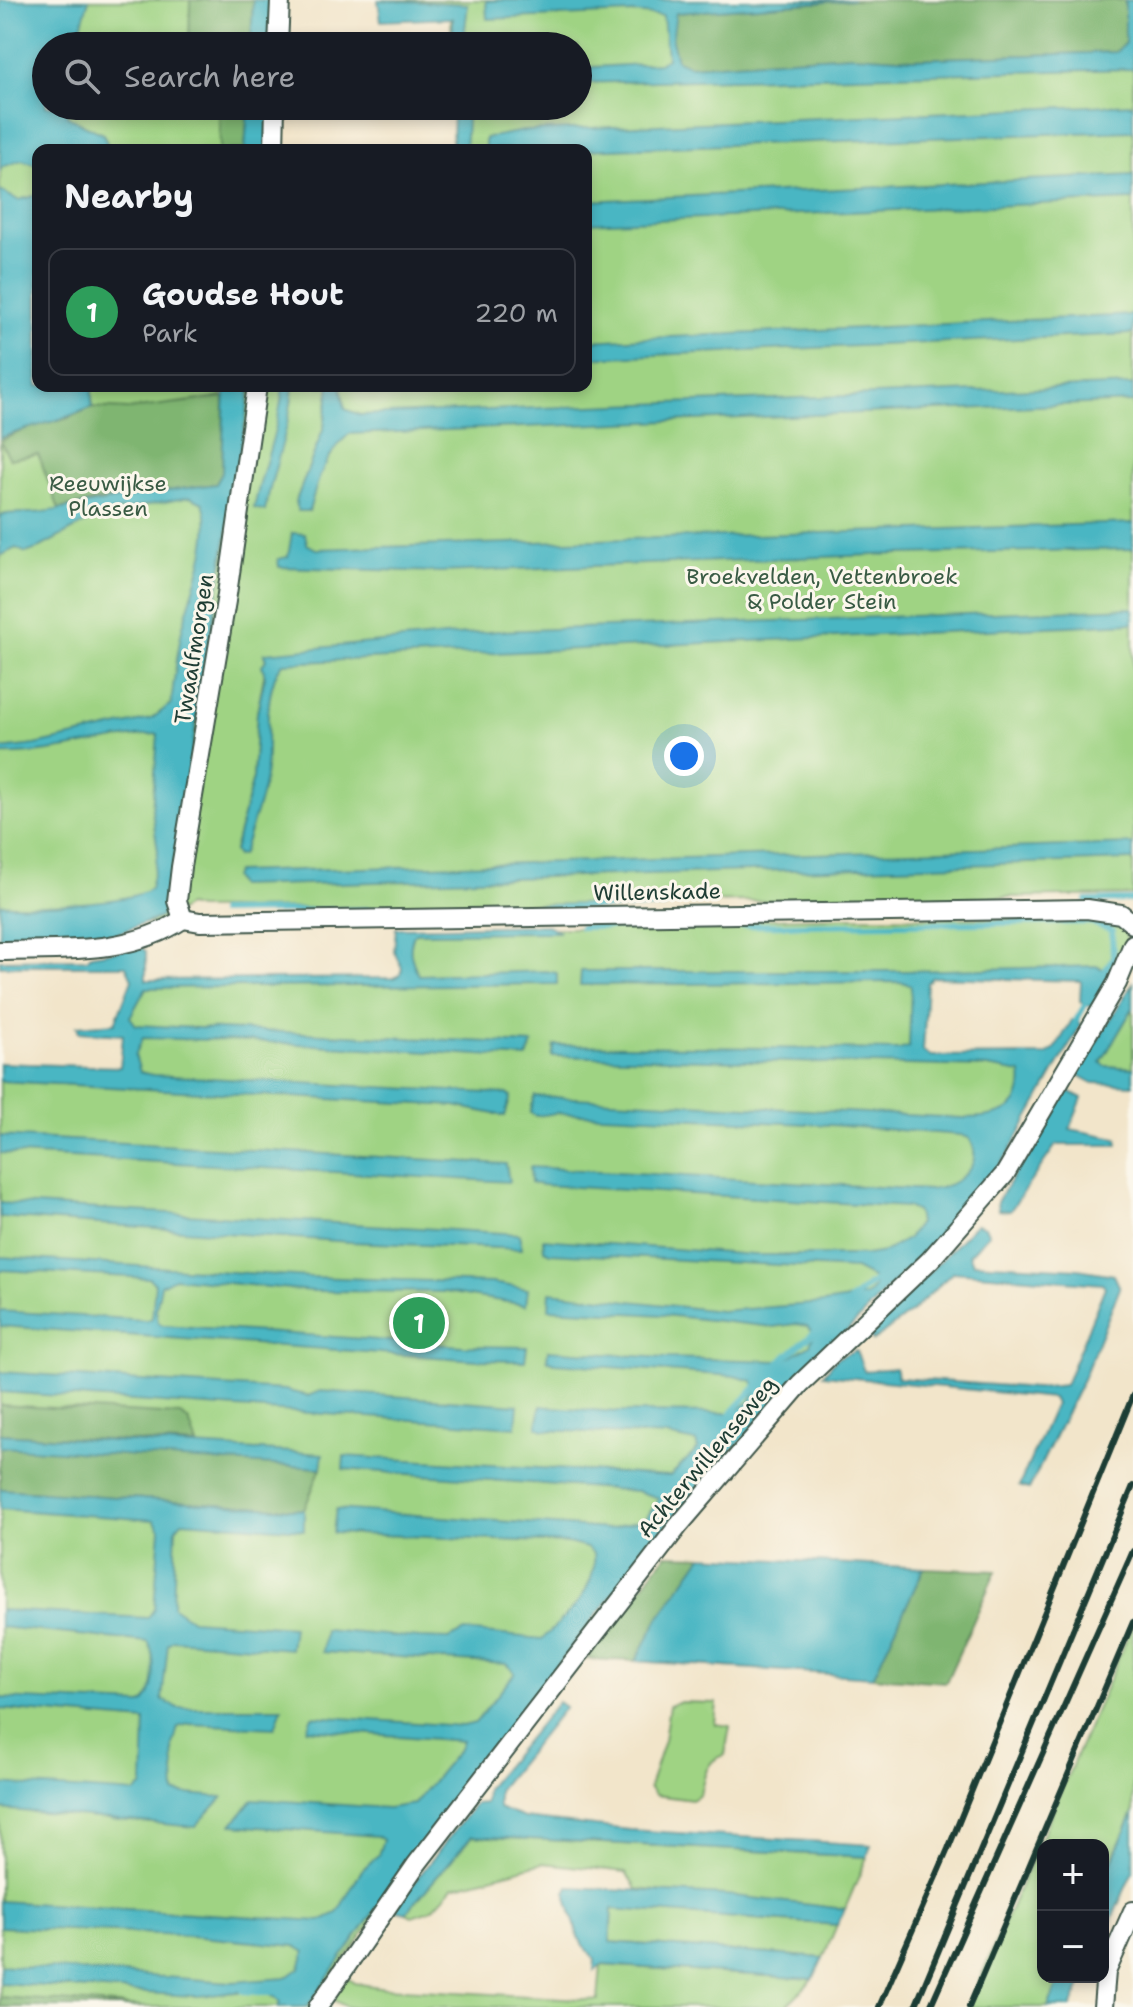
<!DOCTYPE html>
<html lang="en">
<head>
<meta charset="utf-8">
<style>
  body { margin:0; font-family:"Shantell Sans",sans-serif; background:#20242c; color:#f1f3f6 }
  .controls { position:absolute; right:24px; bottom:24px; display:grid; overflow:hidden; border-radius:16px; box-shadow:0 4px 12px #0003 }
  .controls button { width:72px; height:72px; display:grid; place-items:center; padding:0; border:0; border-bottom:2px solid #363941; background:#171b24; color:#f1f3f6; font:40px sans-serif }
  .you { position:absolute; left:684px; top:756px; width:28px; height:28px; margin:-20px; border:6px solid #fff; border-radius:50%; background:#1a73e8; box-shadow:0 0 0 12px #1a73e833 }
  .badge { display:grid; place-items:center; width:52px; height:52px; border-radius:50%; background:#d1495b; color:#fff; font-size:26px; font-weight:700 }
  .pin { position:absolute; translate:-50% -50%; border:4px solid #fff; box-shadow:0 2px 8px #0006 }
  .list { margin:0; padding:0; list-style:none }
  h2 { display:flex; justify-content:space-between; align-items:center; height:104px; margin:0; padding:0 32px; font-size:34px }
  h2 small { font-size:26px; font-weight:400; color:#9ea1a6 }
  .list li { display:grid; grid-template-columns:52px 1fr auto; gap:24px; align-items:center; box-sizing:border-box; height:128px; margin:0 16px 16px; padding:0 16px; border:2px solid #363941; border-radius:16px }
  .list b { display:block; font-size:30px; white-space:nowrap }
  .list p { margin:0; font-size:26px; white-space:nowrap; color:#9ea1a6 }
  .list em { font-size:26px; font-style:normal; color:#9ea1a6 }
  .icon { flex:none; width:44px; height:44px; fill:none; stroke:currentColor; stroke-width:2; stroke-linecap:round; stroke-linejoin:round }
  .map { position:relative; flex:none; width:1133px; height:2007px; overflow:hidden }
  .search { position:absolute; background:#171b24; box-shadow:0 4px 12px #0003; left:32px; top:32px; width:560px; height:88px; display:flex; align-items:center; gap:20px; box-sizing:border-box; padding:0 28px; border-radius:44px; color:#9ea1a6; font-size:30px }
  .panel { position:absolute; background:#171b24; box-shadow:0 4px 12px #0003; left:32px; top:144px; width:560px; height:248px; border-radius:16px }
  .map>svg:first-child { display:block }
  .green { fill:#9fd383; stroke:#5f885c; stroke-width:2; fill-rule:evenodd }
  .forest { fill:#7fb571; stroke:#4f7952; stroke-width:2 }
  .water { fill:#48b6c3; stroke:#347a7c; stroke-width:2 }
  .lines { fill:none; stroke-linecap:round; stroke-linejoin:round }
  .stream { stroke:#48b6c3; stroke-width:6 }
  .street-casing { stroke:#3f564a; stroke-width:22 }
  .street { stroke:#fff; stroke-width:18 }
  .rail { stroke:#1f3d34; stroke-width:6 }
  .labels { text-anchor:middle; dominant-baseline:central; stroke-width:6; stroke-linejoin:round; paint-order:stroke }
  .park-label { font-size:22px; fill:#395b44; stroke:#fbf7ec }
  .street-label { font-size:22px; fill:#1f3d34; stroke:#fbf7ec }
</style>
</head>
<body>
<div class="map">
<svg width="1133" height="2007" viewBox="0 0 1133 2007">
  <rect width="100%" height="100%" fill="#fbf7ec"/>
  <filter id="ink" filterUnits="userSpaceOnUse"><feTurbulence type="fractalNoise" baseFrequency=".0125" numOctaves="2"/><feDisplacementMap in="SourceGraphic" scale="16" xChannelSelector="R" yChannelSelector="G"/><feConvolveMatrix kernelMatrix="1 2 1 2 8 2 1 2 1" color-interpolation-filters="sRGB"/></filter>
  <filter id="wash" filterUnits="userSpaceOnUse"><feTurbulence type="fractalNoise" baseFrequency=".006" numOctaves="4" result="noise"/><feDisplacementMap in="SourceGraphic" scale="32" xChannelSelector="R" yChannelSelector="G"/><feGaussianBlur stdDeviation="1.8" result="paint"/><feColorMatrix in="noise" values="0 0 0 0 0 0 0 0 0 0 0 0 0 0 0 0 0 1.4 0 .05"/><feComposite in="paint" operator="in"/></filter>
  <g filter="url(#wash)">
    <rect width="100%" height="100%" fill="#f2e5ca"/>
    <g class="green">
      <path d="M0 0H239L237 46H46V106H234L232 150H38V386H225L221 397 213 554 155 902 0 917Z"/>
      <path d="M383 0H1133V895L322 908 198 909 187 906 156 925 147 924 161 917 173 874 251 386H330L324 427 296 501 309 511 318 476 340 426 339 386H586V150H452L454 106H578V46H451V14ZM277 653 240 854 234 851 253 778 257 713 267 659 264 654Z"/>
      <path d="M849 917 1113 919 1124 927 1128 942 1111 972 1100 968 921 974 918 1059 1040 1068 1024 1116 874 1289 652 1531 311 2007H0V1072L126 1078 125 1027 136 985 404 982 407 928H579L583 924Z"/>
      <path d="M1133 1008V1068L1105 1066 1101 1062Z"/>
      <path d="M1133 1624V1813L1103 1881V1845H1043V1977H1061L1048 2007H968Z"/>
      <path d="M678 1702 717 1703 715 1724 730 1726 725 1755C706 1759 704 1777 700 1795L692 1800 655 1795 649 1787 664 1740 669 1706Z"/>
      <path d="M472 1836 867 1857 845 1909 636 1889 626 1872 543 1863 453 1887 433 1909 412 1916 406 1913Z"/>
      <path d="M612 1908 837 1925 823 1958 610 1942Z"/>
      <path d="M601 1965 813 1979 785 2007H347L329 1998 346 1977 354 1983 385 1988 598 2000Z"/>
    </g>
    <g class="forest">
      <path d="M190 0H253L251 46H189Z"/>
      <path d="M853 0H1125V43L1116 52 913 59 852 55 690 66 677 61 672 41 675 13Z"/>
      <path d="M219 106H248L245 150H220Z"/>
      <path d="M224 397 222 473 216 484 101 500 59 509 38 454 10 459 0 441 36 424 66 419 92 407 129 409Z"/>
      <path d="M0 1405 180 1415 189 1421 197 1445 0 1434Z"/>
      <path d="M0 1446 321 1468 304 1510 0 1489Z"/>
      <path d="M666 1555 702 1556 660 1616 636 1661 587 1659Z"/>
      <path d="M924 1568 996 1571 946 1682 873 1677Z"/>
      <path d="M0 1997 143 2007H0Z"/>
    </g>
    <g class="water">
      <path d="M0 0H89L75 46H46V106H64L68 117 103 134 110 150H38V165L22 160 2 167 0 172Z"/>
      <path d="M253 0H274L273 46H251Z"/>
      <path d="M378 0 468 4 463 46H453V18L381 21Z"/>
      <path d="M853 0 676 13 672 41 677 60 690 66 852 55 913 59 1116 52 1125 43V0H1133V69L578 83V68L659 63 667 58 663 16 633 13 487 19 486 1 503 0Z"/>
      <path d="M1133 104V131L581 150 485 149V138L523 131Z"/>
      <path d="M248 106H270L268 150H245Z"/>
      <path d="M453 106H468L465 150H452Z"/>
      <path d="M1133 175V200L586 223V201Z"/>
      <path d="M0 191 18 200 38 195V386H92V407C63 421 31 426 0 438Z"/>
      <path d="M1133 315V334L586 358V341Z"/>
      <path d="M1133 385V402L349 434C325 455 317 481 309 511H298L296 501 324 427 330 386H341L345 409 360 415Z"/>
      <path d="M225 386H251L167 903 161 917 111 936 0 944V904C29 907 128 904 150 889L158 851 152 810 158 734C104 737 54 756 0 754V749L35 745 151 719 171 704C174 680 177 654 182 630 190 595 216 538 203 503L190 497 102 514 37 549 26 553 16 548 0 556V515C15 512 29 514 43 512 101 503 158 491 216 484L222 473Z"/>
      <path d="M283 386H293C290 430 273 468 265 511L254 508C263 466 279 428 283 386Z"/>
      <path d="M1133 523V549L900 554 441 572 279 567 278 559 288 557 292 533 305 534 307 544 316 549Z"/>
      <path d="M1133 608V623L283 663C263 686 269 739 266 768 264 796 250 827 243 854L237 856 234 851 253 778 257 713 265 676 262 665 267 659 264 653 498 631Z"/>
      <path d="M1133 844V860L238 886 233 877 236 872Z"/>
      <path d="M547 925 560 932 415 933C407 948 411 960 419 975L546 971 557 973V984L146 988 130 1017 136 1025 533 1044 527 1058 248 1041 143 1038 135 1055 140 1072 153 1075 507 1094 511 1096 505 1116 455 1106 0 1081V1063L120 1067 123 1035 79 1032 77 1026 115 1023 132 979 126 966H0V960L87 959 91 955 140 947 146 951V980L393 978 400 975 402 968 394 951 396 928Z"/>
      <path d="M1096 966 1111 972 1092 1007 1080 1002 1081 981 932 977 927 983 923 1051 931 1056 1046 1055 1055 1049 1072 1020 1081 1025 1008 1154 971 1202 725 1458 670 1521 449 1805 307 2007H278L280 2002C264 1982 218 1997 191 1996L0 1983V1965L232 1982 286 1978 300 1968 305 1952 295 1946 180 1935 0 1927V1901L320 1921 337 1913 362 1870 378 1855 383 1840 377 1836 232 1825 253 1799 388 1808 414 1804 459 1749 462 1741 307 1729 312 1716 463 1726 475 1723 515 1673 506 1664 322 1652 325 1630 420 1638 449 1639 465 1631 542 1639C566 1617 598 1589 594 1554L587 1548 568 1543 333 1533 336 1509 608 1529 646 1519 659 1498 637 1491 343 1469 344 1456 670 1476 698 1449 696 1442 667 1436 544 1430 537 1427 541 1406 617 1412 732 1413 750 1402 757 1387 752 1381 734 1376 554 1363 547 1360 548 1350 665 1358 782 1361 810 1345 814 1332 807 1326 795 1324 773 1327 664 1315 549 1309 550 1292 720 1311 824 1303 866 1296 874 1288V1279L855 1269 550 1253 544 1250 543 1239 754 1255H866L884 1252 908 1238 919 1223 917 1212 907 1207 542 1185 531 1183 530 1167 930 1190C955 1186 987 1167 969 1138L961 1135 831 1125 557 1113 536 1116 530 1113 535 1096 963 1118C994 1117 1026 1115 1021 1073L987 1067 552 1056 555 1045 899 1050 909 1047 911 986 903 982 580 985 581 971H904Z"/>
      <path d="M1133 983V1008L1101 1062 1105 1066 1133 1068V1085L1093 1083 1077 1074Z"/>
      <path d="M1067 1090 1082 1098 1070 1129 1117 1138 1118 1145H1056L1010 1211 998 1210 997 1202Z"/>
      <path d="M0 1136 506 1164 509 1182 0 1153Z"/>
      <path d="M0 1203 519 1234 522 1249 350 1242 0 1217Z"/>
      <path d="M976 1224 985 1227 989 1234 969 1255 973 1263 1078 1269 1114 1275 1120 1288 1083 1379 1029 1489 1019 1486 1055 1404 1052 1398 823 1375 837 1358 856 1350 864 1371 895 1368 898 1378 1036 1388 1065 1385 1105 1287 1102 1284 953 1272 911 1312 873 1341 868 1335Z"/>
      <path d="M0 1257 310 1277 492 1283 528 1289 526 1305 445 1292 312 1291 174 1278 161 1285 156 1310 158 1322 163 1325 463 1346 527 1347 525 1361 477 1360 0 1326V1311L147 1320 152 1318 155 1284 149 1278 0 1270Z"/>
      <path d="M0 1372 285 1390 308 1396 320 1391 518 1405 516 1427 0 1392Z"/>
      <path d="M0 1434 323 1454 321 1468 0 1447Z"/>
      <path d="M0 1489 304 1510V1530L182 1521 176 1528 173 1607 192 1620 293 1627 290 1649 173 1640 168 1644 162 1700 178 1708H282L275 1728 189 1724 178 1727 173 1745 175 1793 223 1797 195 1827 0 1809V1784L135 1793 143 1786 145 1721 0 1709V1698L142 1704C156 1695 157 1655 148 1642L0 1627V1610L148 1618 154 1609 160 1529 154 1520 0 1509Z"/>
      <path d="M702 1556 924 1568 873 1677 636 1661 660 1616Z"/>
      <path d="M558 1702 565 1707 498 1790V1808L524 1818 630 1830 871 1845 867 1857 472 1836 406 1913 393 1910 475 1804 485 1803 486 1789Z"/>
      <path d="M1133 1813V1871L1103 1939V1881Z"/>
      <path d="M569 1887 727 1895 845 1909 837 1925 612 1909 610 1942 823 1958 813 1979 602 1965 594 1971 595 1960 578 1937 566 1893Z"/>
      <path d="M1061 1977H1085L1071 2007H1048Z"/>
    </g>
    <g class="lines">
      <g class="stream">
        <path d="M1087 901 1133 900"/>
        <path d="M220 912 664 906"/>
        <path d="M581 927 1090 922 1112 931 1113 958 1103 974"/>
        <path d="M1073 1026 1089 998"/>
        <path d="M848 1303 879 1277"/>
        <path d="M775 1366 818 1329"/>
        <path d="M729 1416 759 1383"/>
        <path d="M243 1991 272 1993"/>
      </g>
    </g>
  </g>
  <g filter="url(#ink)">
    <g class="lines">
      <g class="street-casing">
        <g id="street">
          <path d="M278 46 280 0"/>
          <path d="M274 150 275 106"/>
          <path d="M183 919 200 922 1087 909 1121 914 1133 924"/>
          <path d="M183 919 177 901 181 867 226 601 257 386"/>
          <path d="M0 951C61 949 130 955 183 919"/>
          <path d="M318 2007 416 1865 679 1525 800 1384 930 1260 1005 1174 1117 983 1133 944"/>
          <path d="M1103 2007 1106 1972 1133 1911"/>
        </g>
      </g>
      <use href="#street" class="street"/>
      <g class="rail">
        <path d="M879 2007 948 1849 1133 1395"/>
        <path d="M915 2007 1133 1486"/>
        <path d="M930 2007 1133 1551"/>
        <path d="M969 2007 1133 1622"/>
      </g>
    </g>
  </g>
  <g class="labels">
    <g class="park-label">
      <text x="108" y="483">Reeuwijkse<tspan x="108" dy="25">Plassen</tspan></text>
      <text x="822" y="576">Broekvelden, Vettenbroek<tspan x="822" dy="25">&amp; Polder Stein</tspan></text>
    </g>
    <g class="street-label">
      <text transform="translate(194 649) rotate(-81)">Twaalfmorgen</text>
      <text transform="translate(657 892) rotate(-1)">Willenskade</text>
      <text transform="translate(707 1457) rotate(-50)">Achterwillenseweg</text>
    </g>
  </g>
</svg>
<div class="controls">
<button>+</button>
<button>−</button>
</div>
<div class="you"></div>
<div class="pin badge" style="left:419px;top:1323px;background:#2e9e5b">1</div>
<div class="search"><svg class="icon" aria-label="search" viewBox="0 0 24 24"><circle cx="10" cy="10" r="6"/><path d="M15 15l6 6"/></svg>Search here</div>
<section class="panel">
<h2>Nearby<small></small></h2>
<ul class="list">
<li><span class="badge" style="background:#2e9e5b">1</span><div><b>Goudse Hout</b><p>Park</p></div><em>220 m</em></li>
</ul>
</section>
</div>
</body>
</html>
